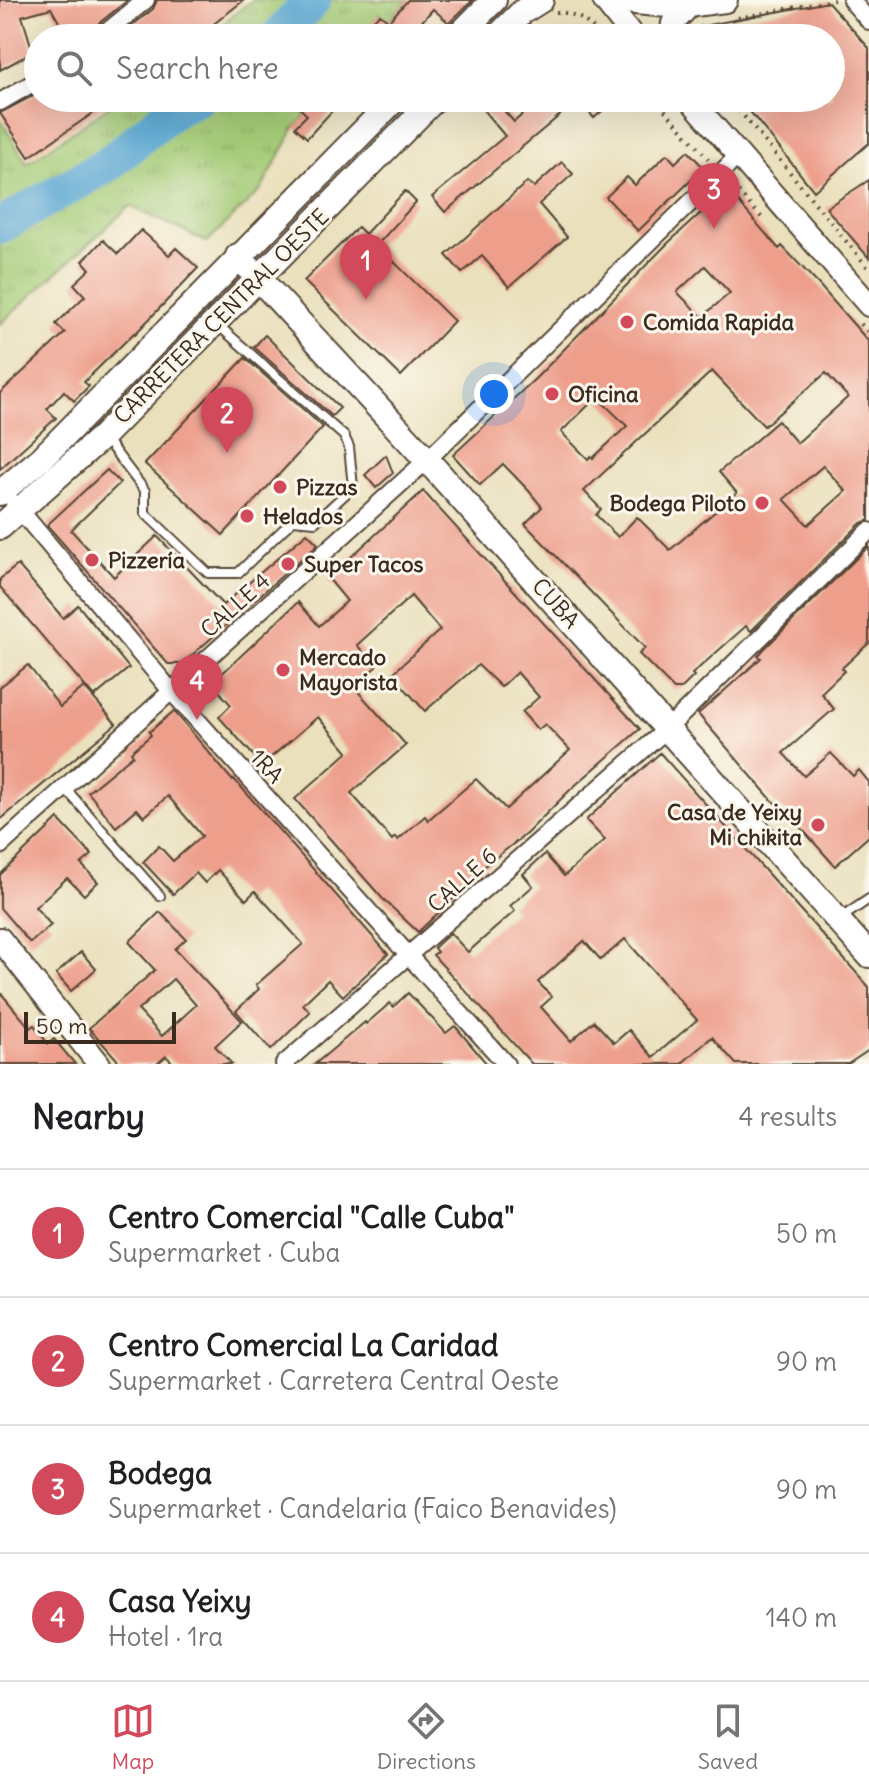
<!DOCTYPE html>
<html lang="en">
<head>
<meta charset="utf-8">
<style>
  body { margin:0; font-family:Delius,sans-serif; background:#f6f6f6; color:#202124 }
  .scale { position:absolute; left:24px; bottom:20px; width:152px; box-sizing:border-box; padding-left:8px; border:4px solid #3b2a1e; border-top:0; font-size:22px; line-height:28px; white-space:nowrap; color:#3b2a1e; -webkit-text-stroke:6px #fbf7ec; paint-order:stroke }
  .you { position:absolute; left:494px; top:394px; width:28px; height:28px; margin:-20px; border:6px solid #fff; border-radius:50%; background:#1a73e8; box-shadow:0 0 0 12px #1a73e833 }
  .badge { display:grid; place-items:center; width:52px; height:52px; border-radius:50%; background:#d1495b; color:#fff; font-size:26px; font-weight:700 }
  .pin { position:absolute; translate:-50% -66px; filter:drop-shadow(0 2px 4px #0008) }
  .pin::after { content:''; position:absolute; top:42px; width:28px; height:24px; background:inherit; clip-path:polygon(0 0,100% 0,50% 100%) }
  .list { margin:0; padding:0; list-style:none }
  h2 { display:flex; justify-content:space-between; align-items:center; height:104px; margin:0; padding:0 32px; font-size:34px }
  h2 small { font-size:26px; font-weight:400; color:#757577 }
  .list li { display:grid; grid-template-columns:52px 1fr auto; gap:24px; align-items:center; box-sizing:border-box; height:128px; padding:0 32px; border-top:2px solid #e0e0e0 }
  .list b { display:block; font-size:30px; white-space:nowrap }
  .list p { margin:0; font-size:26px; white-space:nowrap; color:#757577 }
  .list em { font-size:26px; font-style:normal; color:#757577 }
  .icon { flex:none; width:44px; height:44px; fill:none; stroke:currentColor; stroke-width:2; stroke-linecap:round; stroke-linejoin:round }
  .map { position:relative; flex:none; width:869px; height:1064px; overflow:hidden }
  .search { position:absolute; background:#fff; box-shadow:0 8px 32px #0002; left:24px; right:24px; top:24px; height:88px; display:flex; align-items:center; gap:20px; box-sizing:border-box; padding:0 28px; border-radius:44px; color:#757577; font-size:30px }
  .sheet { height:616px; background:#fff }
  nav { display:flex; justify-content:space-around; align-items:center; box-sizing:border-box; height:112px; border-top:2px solid #e0e0e0; background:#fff; font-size:22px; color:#757577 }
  nav a { display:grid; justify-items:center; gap:4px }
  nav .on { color:#d1495b }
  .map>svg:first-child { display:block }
  .grass { fill:url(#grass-tufts); stroke:#707a4a; stroke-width:2 }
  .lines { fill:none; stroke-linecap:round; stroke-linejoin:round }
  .river { stroke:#5aa7d3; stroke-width:36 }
  .building { fill:#ee9f8c; fill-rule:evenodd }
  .service-casing { stroke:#554536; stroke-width:12 }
  .minor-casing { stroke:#554536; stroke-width:20 }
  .secondary-casing { stroke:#554536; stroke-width:26 }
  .primary-casing { stroke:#554536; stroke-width:28 }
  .path { stroke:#554536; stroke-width:4; stroke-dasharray:2 6; stroke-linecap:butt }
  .service { stroke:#fff; stroke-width:8 }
  .minor { stroke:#fff; stroke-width:16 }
  .secondary { stroke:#fff; stroke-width:22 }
  .primary { stroke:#fff; stroke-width:24 }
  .poi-dot { fill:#d1495b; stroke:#fbf7ec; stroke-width:3 }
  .labels { text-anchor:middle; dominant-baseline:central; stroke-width:6; stroke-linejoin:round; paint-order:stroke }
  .street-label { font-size:22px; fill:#3b2a1e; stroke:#fbf7ec }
  .poi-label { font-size:22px; font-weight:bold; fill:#3b2a1e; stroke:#fbf7ec; text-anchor:start }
</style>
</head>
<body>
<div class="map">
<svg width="869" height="1064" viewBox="0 0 869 1064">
  <defs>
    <pattern id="grass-tufts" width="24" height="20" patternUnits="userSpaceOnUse" patternTransform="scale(2)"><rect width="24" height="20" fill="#a4cb77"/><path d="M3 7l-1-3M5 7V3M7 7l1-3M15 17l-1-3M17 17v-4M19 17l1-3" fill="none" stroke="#8eae66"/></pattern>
  </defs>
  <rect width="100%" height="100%" fill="#fbf7ec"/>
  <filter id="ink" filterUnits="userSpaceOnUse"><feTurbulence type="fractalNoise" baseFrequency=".0125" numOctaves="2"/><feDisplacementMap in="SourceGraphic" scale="16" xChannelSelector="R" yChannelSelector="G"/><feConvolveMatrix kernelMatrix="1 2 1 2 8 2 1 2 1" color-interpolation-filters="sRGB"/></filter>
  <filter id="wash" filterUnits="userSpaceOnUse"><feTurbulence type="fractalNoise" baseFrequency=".006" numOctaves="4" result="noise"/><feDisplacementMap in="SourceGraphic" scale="32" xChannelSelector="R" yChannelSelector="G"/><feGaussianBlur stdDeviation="1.8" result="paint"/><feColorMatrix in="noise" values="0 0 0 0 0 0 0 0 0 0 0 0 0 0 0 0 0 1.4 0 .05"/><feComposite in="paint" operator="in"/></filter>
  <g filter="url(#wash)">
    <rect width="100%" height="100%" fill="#eae0bc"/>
    <g class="grass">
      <path d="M252 0H408L389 21 380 14 356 38H205Z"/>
      <path d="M121 98H297L293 102 307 115 295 127 261 190 207 242 130 206 0 324V119L27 163Z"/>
    </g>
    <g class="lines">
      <g class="river">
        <path d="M277 38 313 0"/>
        <path d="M0 226 107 165 173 110 197 98"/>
      </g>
    </g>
    <g id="blocks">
      <g class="building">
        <path d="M0 0H128L92 29 88 38H68L51 8 22 16 33 52 0 70Z"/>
        <path d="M157 0H244L196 38H116L153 9Z"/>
        <path d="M408 0H473L449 23 433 9 409 36 411 38H354L380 14 389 21Z"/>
        <path d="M828 2 869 48V143L814 191 739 98H831V38H687V29Z"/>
        <path d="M38 93V98H115L29 157 0 113Z"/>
        <path d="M289 98H344L307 138 295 127 307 115Z"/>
        <path d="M473 98H493L514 122 541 98H617L594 118 578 100 445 212 432 197 505 136Z"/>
        <path d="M688 151 704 168 638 231 606 197 627 177 635 185 667 154 675 163Z"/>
        <path d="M562 162 573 174 539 204 567 237 509 287 482 256 462 273 446 255 527 182 534 187Z"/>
        <path d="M869 180V258L826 208Z"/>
        <path d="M727 189 779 249 782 246 820 286 869 342V520L861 523 751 631 746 626 692 674 694 676 681 689H674L639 654 645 648 525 524 542 507 529 491 503 464 480 485 453 455 537 377 667 244ZM705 266 730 293 702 317 677 292ZM712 371 764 426 826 373 848 397 797 443 778 421 719 472 737 493 670 550 637 517 618 537 596 515 601 509 584 491ZM597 397 627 426 593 458 591 456 588 459 561 432ZM823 466 846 491 808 525 784 499Z"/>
        <path d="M405 191 416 202 377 245 454 321 401 376 304 281 358 227 365 234Z"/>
        <path d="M141 230 169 255 176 248 198 268 135 334 134 333 84 382 89 386 74 401 64 391 47 409 56 418 0 469V393L65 333 56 324 85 296 74 284 90 269 83 261 103 240 118 254Z"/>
        <path d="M265 335 340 408 332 416 254 347Z"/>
        <path d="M245 358 323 427 223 535 145 464Z"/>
        <path d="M386 455 393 473 376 488 365 475Z"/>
        <path d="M107 470 120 483 71 530 114 577 157 536 223 605 307 533 318 544 182 664H168L47 525Z"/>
        <path d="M423 491 640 729 571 789 526 834 476 873 478 875 418 932 382 898 295 799 348 752 318 717 262 765 219 717 231 705 212 683 298 602 319 626 347 601 328 578ZM411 596 440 630 392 674 425 711 478 665 501 687 517 672 539 697 522 712 538 730 545 724 570 750 506 809 476 779 428 820 425 816 398 840 395 837 392 840 351 793 406 745 353 686 376 667 357 645Z"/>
        <path d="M869 546V643L842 668 844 671 821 693 834 709 783 753 804 776 831 753 853 776 859 770 869 782V836L835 866 794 820 771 799 698 714 761 658 758 656 765 648Z"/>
        <path d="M18 565 63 618 78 605 129 668 94 697 0 587V579Z"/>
        <path d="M28 665 60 707 84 687 116 724 0 820V687Z"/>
        <path d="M174 711 232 780 234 779 388 954 343 996 328 980 303 1004 310 1012 271 1050 236 1011 259 989 256 985 303 944 255 891 246 900 218 870 205 883 196 873 173 894 143 862 159 846 173 861 202 836 168 796 144 817 137 809 116 827 88 792 133 755 131 752 151 735 149 732Z"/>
        <path d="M660 753 869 987V1050L848 1064H736L712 1037 681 1064H532L433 955 437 952 434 948 450 933 468 952 515 911 510 906 533 886 523 874 545 854 564 876 605 840 586 820ZM625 939 697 1020 653 1057 629 1030 614 1043 594 1021 571 1041 541 1007 552 997 538 982 584 941 601 960Z"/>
        <path d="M58 819 92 855 81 864 98 882 84 895 67 878 35 907 51 925 30 943 0 908V875Z"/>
        <path d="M160 912 186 939 175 949 242 1021 215 1046 232 1064H174L166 1056 157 1064H121L89 1028 155 970 129 942ZM173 979 196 1005 162 1036 138 1010Z"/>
        <path d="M81 952 96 969 71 991 56 974Z"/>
        <path d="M0 992 30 1028 34 1025 48 1044 54 1039 75 1064H0Z"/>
        <path d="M408 993 446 1033 455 1026 487 1064H315L365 1022 366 1024 390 1003 393 1007Z"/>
      </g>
    </g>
  </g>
  <g filter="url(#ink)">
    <use href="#blocks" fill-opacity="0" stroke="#554536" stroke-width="2"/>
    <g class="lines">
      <g class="service-casing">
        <g id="service">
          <path d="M104 437 145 491V513L208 573H238L293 520 315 522 353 487 349 447 344 436 218 325"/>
          <path d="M65 788 160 896"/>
          <path d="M841 918 869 899"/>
        </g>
      </g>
      <g class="minor-casing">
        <g id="minor">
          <path d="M851 0 869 21"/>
          <path d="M99 38 146 0"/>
          <path d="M0 102 38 80"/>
          <path d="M14 503 172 692 506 1064"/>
          <path d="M0 846 427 460 738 156"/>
          <path d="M284 1064 668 728 869 531"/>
        </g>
      </g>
      <g class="secondary-casing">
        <g id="secondary">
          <path d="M604 0 634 38"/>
          <path d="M671 38 673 23 689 6"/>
          <path d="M689 98 869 305"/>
          <path d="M0 939 99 1064"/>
        </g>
      </g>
      <g class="primary-casing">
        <g id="primary">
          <path d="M613 0 679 6 725 0"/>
          <path d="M456 38 494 0"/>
          <path d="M496 38 522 12 541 0"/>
          <path d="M238 256 427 460 869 955"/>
          <path d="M0 493 42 458 396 98"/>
          <path d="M0 527 103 436 436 98"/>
        </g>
      </g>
      <g class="path">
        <path d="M556 12C578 13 588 22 602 38"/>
        <path d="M738 18 834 0"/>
        <path d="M654 98 711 162"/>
        <path d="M729 98 869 269"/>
        <path d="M733 186 762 218"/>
        <path d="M861 324 869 333"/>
      </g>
      <use href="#service" class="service"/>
      <use href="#minor" class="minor"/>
      <use href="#secondary" class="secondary"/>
      <use href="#primary" class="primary"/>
    </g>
  </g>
  <g class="poi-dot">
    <circle cx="627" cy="322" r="8"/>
    <circle cx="552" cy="394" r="8"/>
    <circle cx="280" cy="487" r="8"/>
    <circle cx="762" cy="503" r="8"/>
    <circle cx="247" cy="516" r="8"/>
    <circle cx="92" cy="560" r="8"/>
    <circle cx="288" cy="564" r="8"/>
    <circle cx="283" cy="670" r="8"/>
    <circle cx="818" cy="825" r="8"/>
  </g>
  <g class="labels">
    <g class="street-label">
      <text transform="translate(221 316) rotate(-45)">CARRETERA CENTRAL OESTE</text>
      <text transform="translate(556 603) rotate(48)">CUBA</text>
      <text transform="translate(235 605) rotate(-42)">CALLE 4</text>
      <text transform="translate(267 766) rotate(48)">1RA</text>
      <text transform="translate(462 880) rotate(-42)">CALLE 6</text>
    </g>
    <g class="poi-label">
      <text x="643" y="322">Comida Rapida</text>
      <text x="568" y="394">Oficina</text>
      <text x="296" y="487">Pizzas</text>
      <text x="746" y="503" text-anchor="end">Bodega Piloto</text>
      <text x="263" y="516">Helados</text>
      <text x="108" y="560">Pizzería</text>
      <text x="304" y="564">Super Tacos</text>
      <text x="299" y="657">Mercado<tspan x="299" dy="25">Mayorista</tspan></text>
      <text x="802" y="812" text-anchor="end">Casa de Yeixy<tspan x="802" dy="25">Mi chikita</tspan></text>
    </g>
  </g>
</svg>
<div class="scale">50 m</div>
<div class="you"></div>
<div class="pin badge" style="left:366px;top:300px">1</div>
<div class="pin badge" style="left:227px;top:453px">2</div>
<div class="pin badge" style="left:714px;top:229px">3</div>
<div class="pin badge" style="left:197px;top:720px">4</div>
<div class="search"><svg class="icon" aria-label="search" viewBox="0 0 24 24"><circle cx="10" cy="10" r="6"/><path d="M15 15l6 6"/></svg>Search here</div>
</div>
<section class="sheet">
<h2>Nearby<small>4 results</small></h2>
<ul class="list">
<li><span class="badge">1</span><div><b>Centro Comercial &quot;Calle Cuba&quot;</b><p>Supermarket · Cuba</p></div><em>50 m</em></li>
<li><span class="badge">2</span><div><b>Centro Comercial La Caridad</b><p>Supermarket · Carretera Central Oeste</p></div><em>90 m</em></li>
<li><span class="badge">3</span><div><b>Bodega</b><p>Supermarket · Candelaria (Faico Benavides)</p></div><em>90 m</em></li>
<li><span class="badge">4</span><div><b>Casa Yeixy</b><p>Hotel · 1ra</p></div><em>140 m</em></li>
</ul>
</section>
<nav>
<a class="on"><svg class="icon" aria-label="map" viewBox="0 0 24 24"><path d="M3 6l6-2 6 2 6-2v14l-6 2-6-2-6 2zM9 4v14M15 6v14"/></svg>Map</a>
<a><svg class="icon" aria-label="directions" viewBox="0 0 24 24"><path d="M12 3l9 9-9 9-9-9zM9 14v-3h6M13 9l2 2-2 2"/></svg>Directions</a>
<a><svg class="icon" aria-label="saved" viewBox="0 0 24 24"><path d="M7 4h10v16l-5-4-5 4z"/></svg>Saved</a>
</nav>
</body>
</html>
